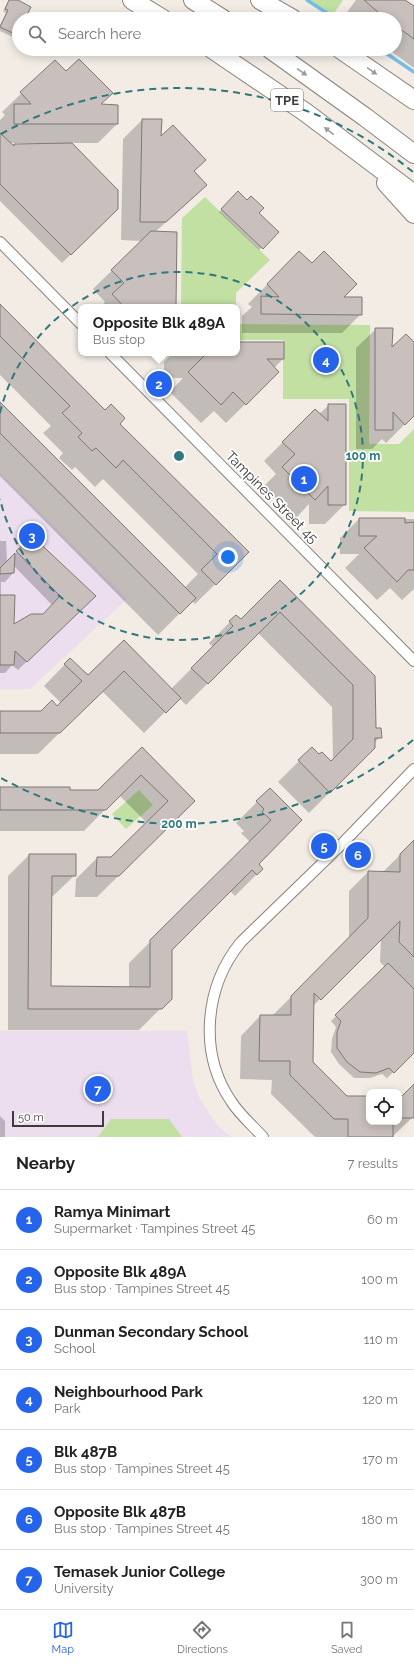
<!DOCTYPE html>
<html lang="en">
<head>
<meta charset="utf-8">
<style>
  body { margin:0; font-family:Raleway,sans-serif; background:#f2f2f2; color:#222 }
  .controls { position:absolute; right:12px; bottom:12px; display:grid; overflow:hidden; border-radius:8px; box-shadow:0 2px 10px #0003 }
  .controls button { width:36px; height:36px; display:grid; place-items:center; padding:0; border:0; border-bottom:1px solid #e0e0e0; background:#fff; color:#222; font:20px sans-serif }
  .scale { position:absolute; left:12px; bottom:10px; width:92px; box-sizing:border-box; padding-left:4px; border:2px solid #3e3b39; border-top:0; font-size:11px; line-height:14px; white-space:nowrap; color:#3e3b39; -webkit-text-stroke:3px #fff; paint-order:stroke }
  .you { position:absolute; left:228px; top:557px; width:14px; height:14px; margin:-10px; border:3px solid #fff; border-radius:50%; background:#1a73e8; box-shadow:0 0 0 6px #1a73e833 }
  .badge { display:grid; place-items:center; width:26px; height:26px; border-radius:50%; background:#2563eb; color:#fff; font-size:13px; font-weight:700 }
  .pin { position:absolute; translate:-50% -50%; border:2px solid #fff; box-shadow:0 1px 4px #0006 }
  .popup { position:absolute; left:78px; top:304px; width:162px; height:52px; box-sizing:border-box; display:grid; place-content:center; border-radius:8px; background:#fff; filter:drop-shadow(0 1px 3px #0005); font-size:13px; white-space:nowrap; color:#767676 }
  .popup b { font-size:15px; color:#222 }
  .popup::after { content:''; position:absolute; left:50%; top:100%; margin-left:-8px; border:8px solid transparent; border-top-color:#fff }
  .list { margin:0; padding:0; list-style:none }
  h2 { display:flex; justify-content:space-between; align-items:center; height:52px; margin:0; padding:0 16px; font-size:17px }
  h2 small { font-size:13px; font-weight:400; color:#767676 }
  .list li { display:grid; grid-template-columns:26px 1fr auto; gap:12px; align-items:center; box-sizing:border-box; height:60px; padding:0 16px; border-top:1px solid #e0e0e0 }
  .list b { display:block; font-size:15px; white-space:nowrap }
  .list p { margin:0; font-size:13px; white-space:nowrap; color:#767676 }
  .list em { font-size:13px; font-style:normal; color:#767676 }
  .icon { flex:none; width:22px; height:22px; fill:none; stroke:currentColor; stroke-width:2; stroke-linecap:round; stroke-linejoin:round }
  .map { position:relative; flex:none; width:414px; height:1137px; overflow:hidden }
  .search { position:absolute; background:#fff; box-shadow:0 2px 10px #0003; left:12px; right:12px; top:12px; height:44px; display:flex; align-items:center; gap:10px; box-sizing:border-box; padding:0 14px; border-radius:22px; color:#767676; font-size:15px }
  .sheet { height:472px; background:#fff }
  nav { display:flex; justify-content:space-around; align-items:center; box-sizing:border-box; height:56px; border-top:1px solid #e0e0e0; background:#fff; font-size:11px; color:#767676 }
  nav a { display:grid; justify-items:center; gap:2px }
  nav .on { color:#2563eb }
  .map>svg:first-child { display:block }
  .education { fill:#ecddef }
  .green { fill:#c2e0a2 }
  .shadow { fill:#0003; fill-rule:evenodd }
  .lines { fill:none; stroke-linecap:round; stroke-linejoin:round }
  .stream { stroke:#76bde3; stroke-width:3.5 }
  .building { fill:#c9c0bd; stroke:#7f7774 }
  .minor-casing { stroke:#8a847e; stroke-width:12 }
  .motorway-casing { stroke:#8a847e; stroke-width:20 }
  .minor { stroke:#fff; stroke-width:10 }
  .motorway { stroke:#fff; stroke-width:18 }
  .oneway { fill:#9e9d9c }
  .ring { fill:none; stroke:#2f787e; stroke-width:2; stroke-dasharray:7 5 }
  .labels { text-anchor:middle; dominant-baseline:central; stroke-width:3.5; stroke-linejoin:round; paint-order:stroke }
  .shield { fill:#fff; stroke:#787674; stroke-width:1 }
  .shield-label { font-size:13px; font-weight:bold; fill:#3e3b39 }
  .street-label { font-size:14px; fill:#3e3b39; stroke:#fff }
  .centre { fill:#2f787e; stroke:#fff; stroke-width:2 }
  .ring-label { font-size:12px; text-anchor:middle; font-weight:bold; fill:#2f787e; stroke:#fff; stroke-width:3.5; stroke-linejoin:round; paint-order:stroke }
</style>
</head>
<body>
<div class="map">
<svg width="414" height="1137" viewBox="0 0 414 1137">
  <rect width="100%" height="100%" fill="#f2ece5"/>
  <g class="education">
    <path d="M0 473 127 599 30 689H0Z"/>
    <path d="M0 1031H187L193 1081 199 1097 217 1125 231 1137H0Z"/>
  </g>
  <g class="green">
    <path d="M310 0H343L332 16Z"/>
    <path d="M205 197 270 260 236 293V307H181L182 218Z"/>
    <path d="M237 324 370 325 369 444H399L414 429V512L349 511V399H283V340H237Z"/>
    <path d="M139 790 153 805 126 829 112 814Z"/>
    <path d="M111 1119H169L182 1137H98Z"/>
  </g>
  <g class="shadow">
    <path d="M9 0H16L24 19H19V29L13 37 0 31V25L6 13 3 11Z"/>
    <path d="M356 0H404L414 8V68L388 49H395V19H350L345 15Z"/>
    <path d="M55 61 117 124 98 143H70L117 190V209L62 263 0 201V120L5 115 2 112ZM9 143H45V145L13 147Z"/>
    <path d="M142 120 193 172 186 204 155 232 176 233V307H101L105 302 93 289 142 241 121 240 123 139Z"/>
    <path d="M238 193 277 232 259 250 219 212Z"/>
    <path d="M299 252 342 298 361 314 342 333H242V316L252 307 248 304Z"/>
    <path d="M0 306 248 552 195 604 192 601 158 635 0 476V403L184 588 198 574 103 479 95 487 75 467 72 470 59 458 63 453 43 433 51 426 0 375Z"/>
    <path d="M376 329 391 349 414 343V415L386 443 382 439 372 449H356V348Z"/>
    <path d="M237 343H283V359L274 368 278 372 226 423 214 411 201 423 170 392 183 378H164V362L173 353H237Z"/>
    <path d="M329 405 344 505 325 524H309V504L296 518 264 486 276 474 264 461 315 410 319 414Z"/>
    <path d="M359 519H414V589L402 600 390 588 377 600 345 568 359 554H340V538Z"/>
    <path d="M32 537 94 596 18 670 12 665 5 673H0V541H6L7 562ZM14 566 53 606 43 615 13 626 1 596V582H5L13 573Z"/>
    <path d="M280 582 374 677 375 729 380 737 374 743V748L309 813 278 782 312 748 319 756 331 763 333 761 332 707 258 633 186 705 179 698 144 733 102 691 38 754H0V712H41L57 707 61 703 44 686 70 659 88 676 124 641 171 689 213 647 209 643 230 622 241 621Z"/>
    <path d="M142 749 194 801 97 897H75L76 879 97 858H112L147 823 119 795 84 831H0V788L99 791Z"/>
    <path d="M270 789 300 820 257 864 262 869 235 896 230 891 171 950V998L139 1030H8V876L29 855 75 875 53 896H51L50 987H129V963L250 842 241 833 244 831 236 823Z"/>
    <path d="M414 841V1052L387 1078 382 1074 370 1078H354L339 1064 331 1052 332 1039 336 1027 331 1021 385 967 380 962 381 938 313 1006 312 1062 347 1097H369V1122H399V1096H403L414 1085V1116L392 1137H315L271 1094 272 1080 240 1079 241 1036 260 1016H272L349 939V891L368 872 382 873Z"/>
    <path d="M0 1116 5 1121V1137H0Z"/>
  </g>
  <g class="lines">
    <g class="stream">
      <path d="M307 0 336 19"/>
      <path d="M380 49 414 72"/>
    </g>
  </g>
  <g class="building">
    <path d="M9 0H18L31 7 25 19H19V36L0 27 8 10 5 9Z"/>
    <path d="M364 0H405L414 6V39L395 25V19H386Z"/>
    <path d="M79 59 113 93 101 104 118 105V124H14V104H31L20 92 55 60 66 71Z"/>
    <path d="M142 119H162L161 136 173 125 206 160 194 171 207 185 166 222H140Z"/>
    <path d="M0 133 14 146V144L72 143 118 190V209L71 255 0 184Z"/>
    <path d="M238 191 247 200 251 196 264 208 259 213 279 232 263 249 221 209Z"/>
    <path d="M151 231 177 232 176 306 124 307 112 294 124 283 111 270Z"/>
    <path d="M299 251 312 263 324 251 357 284 344 297H362V315L261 314V296L279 297 267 284Z"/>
    <path d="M0 304 105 410 111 404 125 418 120 424 249 552 216 585 201 570 217 554 123 460 116 468 96 448 92 451 78 437 82 433 62 413 70 406 0 336Z"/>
    <path d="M375 328H393L392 347 406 334 414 342V416L405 425 393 412V430H375Z"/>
    <path d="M239 342H284V359H267L279 372 246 405 233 392 221 405 188 372 207 353H237Z"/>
    <path d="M0 402 196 598 180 614 0 433Z"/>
    <path d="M328 404H346V505H328V486L315 500 282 467 295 454 282 442 315 409 328 421Z"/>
    <path d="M359 518H405V523L414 522V570H408L397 582 364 548 377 536H359Z"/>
    <path d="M32 536 96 596 27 662 15 651 14 665H0V595H15L14 624 31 614H43L60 596 16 551Z"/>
    <path d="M15 553 14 573 0 574V568Z"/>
    <path d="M280 580 375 676 376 728H381L382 738H375V748L330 793 298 760 312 747 319 754 322 752 331 761 353 739V685L280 612 208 684 191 668 233 626 229 621 236 615 241 619Z"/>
    <path d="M124 640 181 698 166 713 124 671 60 733H0V711H41L52 700 57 706 82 681 64 664 70 658 88 675Z"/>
    <path d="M142 747 195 801 119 876H96L97 857H111L168 801 141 775 106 810H0V787H70V790H98Z"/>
    <path d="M270 788 302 820 259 864 263 869 257 875 252 870 172 950V999L162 1009H28L29 854H76V876H52L51 986 150 987V940L271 820 262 812 264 809 256 801Z"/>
    <path d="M414 840V957L399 942 400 921 321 1000 314 993 313 1062 347 1096H369V1122H393V1137H348V1119H334L290 1075V1061H259L260 1015H291V996L368 918V871L400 872V854Z"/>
    <path d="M388 963 414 989V1053L394 1073 389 1068 376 1073 360 1072 347 1062 337 1048V1032L341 1021 335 1015Z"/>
    <path d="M414 1084V1118H399V1099Z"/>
  </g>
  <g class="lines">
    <g class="minor-casing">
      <g id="minor">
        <path d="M0 242 81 324"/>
        <path d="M110 353 414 661"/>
        <path d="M263 1137C252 1125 239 1114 231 1101 198 1052 205 986 241 942L339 847 414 769"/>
      </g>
    </g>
    <g class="motorway-casing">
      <g id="motorway">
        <path d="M132 0 163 19"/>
        <path d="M193 0 223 19"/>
        <path d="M260 0 293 19"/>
        <path d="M212 49 305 112 414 194"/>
        <path d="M270 49 365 117 414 154"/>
        <path d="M340 49 414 100"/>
        <path d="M386 183 414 214"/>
      </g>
    </g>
    <use href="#minor" class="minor"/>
    <use href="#motorway" class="motorway"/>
  </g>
  <defs><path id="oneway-solid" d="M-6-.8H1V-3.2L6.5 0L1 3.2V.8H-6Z"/></defs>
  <g class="oneway">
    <use href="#oneway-solid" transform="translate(372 71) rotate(35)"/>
    <use href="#oneway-solid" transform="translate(302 72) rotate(35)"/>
    <use href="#oneway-solid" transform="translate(329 131) rotate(-143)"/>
  </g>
  <g class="ring">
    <path d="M0 413A184 184 0 1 1 0 499"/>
    <path d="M413 740A368 368 0 0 1 1 778M1 134A368 368 0 0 1 413 172"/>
  </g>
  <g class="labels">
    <rect class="shield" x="271" y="89" width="32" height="22" rx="3"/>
    <g class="shield-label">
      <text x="287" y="100">TPE</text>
    </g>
    <g class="street-label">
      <text transform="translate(272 497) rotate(45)">Tampines Street 45</text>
    </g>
  </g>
  <circle cx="179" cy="456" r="6" class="centre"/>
  <g class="ring-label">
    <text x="363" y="460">100 m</text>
    <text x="179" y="828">200 m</text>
  </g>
</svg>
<div class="controls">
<button><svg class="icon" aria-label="locate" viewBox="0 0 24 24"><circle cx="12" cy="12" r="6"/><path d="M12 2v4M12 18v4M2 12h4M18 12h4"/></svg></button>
</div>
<div class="scale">50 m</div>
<div class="you"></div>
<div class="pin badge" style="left:304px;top:479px">1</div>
<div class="pin badge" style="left:159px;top:384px">2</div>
<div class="popup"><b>Opposite Blk 489A</b>Bus stop</div>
<div class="pin badge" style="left:32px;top:536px">3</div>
<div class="pin badge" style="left:326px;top:360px">4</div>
<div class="pin badge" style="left:324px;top:846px">5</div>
<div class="pin badge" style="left:358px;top:855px">6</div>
<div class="pin badge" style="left:98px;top:1089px">7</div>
<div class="search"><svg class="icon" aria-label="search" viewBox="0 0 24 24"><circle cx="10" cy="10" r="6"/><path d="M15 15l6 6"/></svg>Search here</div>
</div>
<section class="sheet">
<h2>Nearby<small>7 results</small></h2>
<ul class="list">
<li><span class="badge">1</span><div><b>Ramya Minimart</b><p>Supermarket · Tampines Street 45</p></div><em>60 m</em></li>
<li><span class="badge">2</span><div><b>Opposite Blk 489A</b><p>Bus stop · Tampines Street 45</p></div><em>100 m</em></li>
<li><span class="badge">3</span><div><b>Dunman Secondary School</b><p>School</p></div><em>110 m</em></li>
<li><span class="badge">4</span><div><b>Neighbourhood Park</b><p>Park</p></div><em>120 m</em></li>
<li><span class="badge">5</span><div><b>Blk 487B</b><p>Bus stop · Tampines Street 45</p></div><em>170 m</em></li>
<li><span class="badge">6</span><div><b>Opposite Blk 487B</b><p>Bus stop · Tampines Street 45</p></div><em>180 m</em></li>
<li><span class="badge">7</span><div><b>Temasek Junior College</b><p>University</p></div><em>300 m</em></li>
</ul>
</section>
<nav>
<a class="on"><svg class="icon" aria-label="map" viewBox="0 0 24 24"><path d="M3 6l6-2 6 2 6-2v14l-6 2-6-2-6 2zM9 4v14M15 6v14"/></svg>Map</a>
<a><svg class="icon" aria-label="directions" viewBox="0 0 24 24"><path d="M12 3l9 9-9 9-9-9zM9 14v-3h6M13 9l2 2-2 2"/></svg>Directions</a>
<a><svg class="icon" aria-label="saved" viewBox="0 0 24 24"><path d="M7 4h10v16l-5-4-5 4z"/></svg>Saved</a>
</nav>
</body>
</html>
